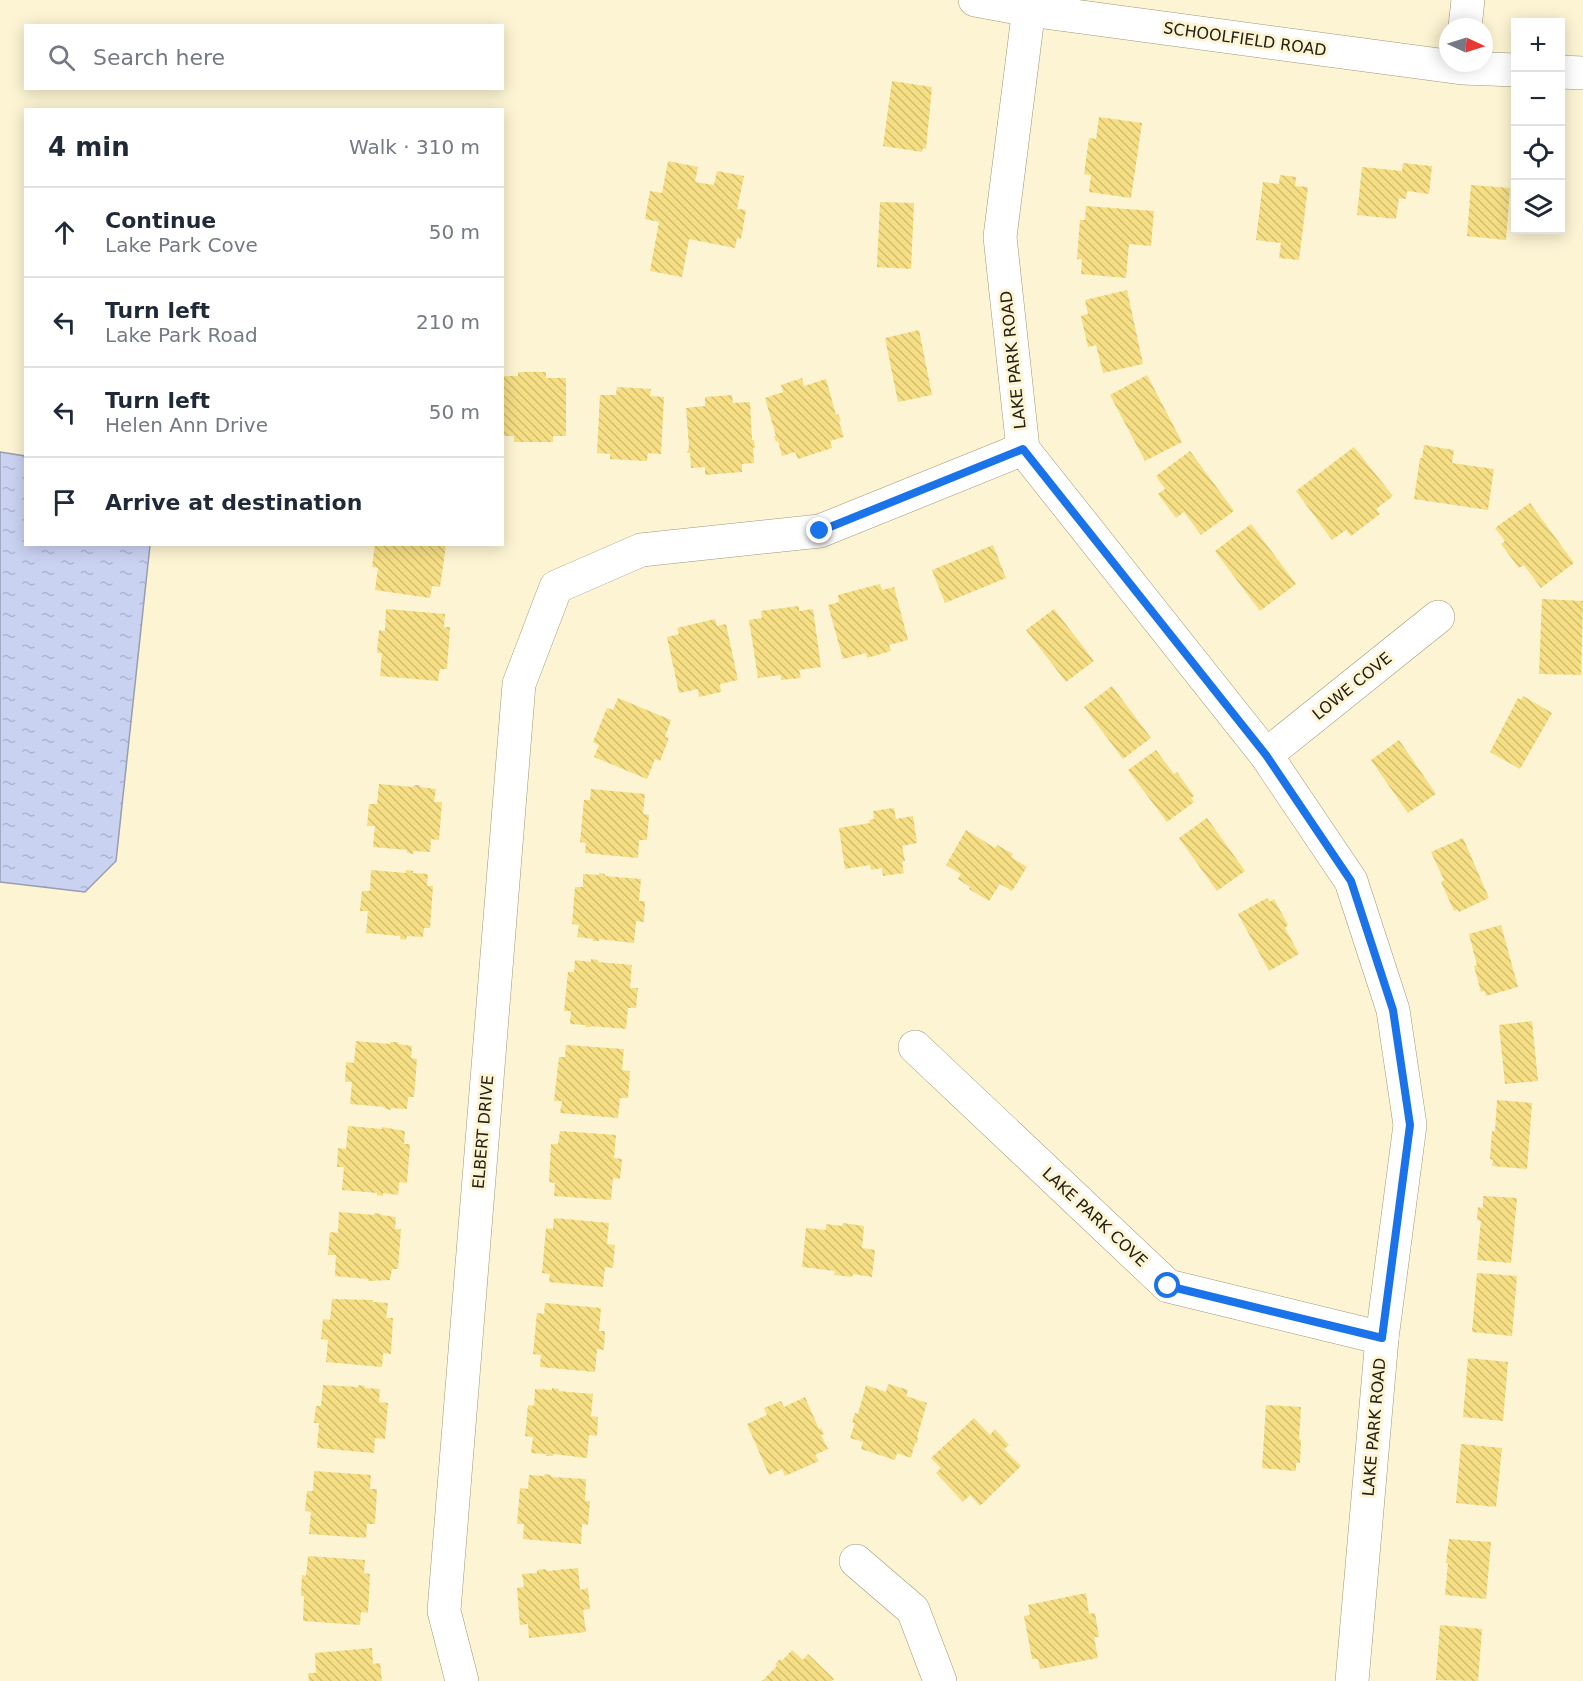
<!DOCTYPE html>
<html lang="en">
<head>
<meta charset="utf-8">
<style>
  body { margin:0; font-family:"DejaVu Sans",sans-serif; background:#f2f2f3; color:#1f2937 }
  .controls { position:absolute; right:18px; top:18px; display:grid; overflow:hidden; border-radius:0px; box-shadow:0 3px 15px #0003 }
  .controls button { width:54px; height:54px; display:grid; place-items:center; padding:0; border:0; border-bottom:2px solid #e0e1e3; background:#fff; color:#1f2937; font:30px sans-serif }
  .compass { position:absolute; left:1439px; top:18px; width:54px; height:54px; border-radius:50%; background:#fff; box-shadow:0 3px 15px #0003; rotate:94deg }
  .stop { position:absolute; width:18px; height:18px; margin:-14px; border:4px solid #1a73e8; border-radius:50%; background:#fff }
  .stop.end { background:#1a73e8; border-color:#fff; box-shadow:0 2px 6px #0008 }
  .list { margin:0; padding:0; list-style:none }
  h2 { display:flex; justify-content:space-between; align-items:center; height:78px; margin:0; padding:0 24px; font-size:26px }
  h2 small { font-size:20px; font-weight:400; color:#747a83 }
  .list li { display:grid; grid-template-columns:39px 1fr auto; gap:18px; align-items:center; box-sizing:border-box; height:90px; padding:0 24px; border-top:2px solid #e0e1e3 }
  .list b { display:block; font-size:22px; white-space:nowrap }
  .list p { margin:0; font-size:20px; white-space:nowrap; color:#747a83 }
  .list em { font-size:20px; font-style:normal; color:#747a83 }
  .icon { flex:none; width:33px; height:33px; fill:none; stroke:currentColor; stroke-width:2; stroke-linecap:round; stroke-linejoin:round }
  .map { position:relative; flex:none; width:1583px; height:1681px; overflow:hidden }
  .search { position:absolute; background:#fff; box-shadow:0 3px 15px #0003; left:24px; top:24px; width:480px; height:66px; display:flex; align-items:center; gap:15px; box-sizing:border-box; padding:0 21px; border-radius:0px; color:#747a83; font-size:22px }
  .panel { position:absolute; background:#fff; box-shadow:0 3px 15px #0003; left:24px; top:108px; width:480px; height:438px; border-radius:0px }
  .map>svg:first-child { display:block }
  .water { fill:url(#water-ripples); stroke:#989daf; stroke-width:1.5 }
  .building { fill:url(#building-back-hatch) }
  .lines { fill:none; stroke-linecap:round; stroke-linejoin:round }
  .minor-casing { stroke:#9f9778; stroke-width:34 }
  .minor { stroke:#fff; stroke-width:33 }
  .route { stroke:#1a73e8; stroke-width:8 }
  .labels { text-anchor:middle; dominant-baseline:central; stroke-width:6; stroke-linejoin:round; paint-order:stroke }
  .street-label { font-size:16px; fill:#242014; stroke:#fdf4d3 }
</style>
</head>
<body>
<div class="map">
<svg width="1583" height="1681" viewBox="0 0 1583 1681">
  <defs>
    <pattern id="water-ripples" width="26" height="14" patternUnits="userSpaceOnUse" patternTransform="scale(1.5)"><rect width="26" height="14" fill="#cad2f2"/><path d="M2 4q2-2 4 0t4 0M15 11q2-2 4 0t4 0" fill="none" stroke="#adb4cf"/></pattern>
    <pattern id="building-back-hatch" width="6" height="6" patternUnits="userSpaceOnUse" patternTransform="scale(1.5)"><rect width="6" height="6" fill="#f5de84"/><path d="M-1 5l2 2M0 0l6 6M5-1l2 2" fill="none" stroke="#d2be71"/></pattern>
  </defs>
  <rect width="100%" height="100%" fill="#fdf4d3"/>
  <path class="water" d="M0 452 25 456 26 544 150 545 116 861 85 892 0 882Z"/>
  <g class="building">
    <path d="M892 81 932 87 926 149 923 148 922 152 883 146Z"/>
    <path d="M1099 117 1142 123 1131 198 1089 192 1091 175 1084 174 1089 138 1096 139Z"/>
    <path d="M668 161 698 167 695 182 714 185 717 171 744 176 737 209 746 210 741 239 737 238 735 248 689 239 682 277 650 271 659 222 645 219 650 191 662 193Z"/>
    <path d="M1403 163 1432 166 1429 194 1407 191 1406 199 1399 198 1396 219 1357 215 1362 167 1402 171Z"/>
    <path d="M1280 175 1296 177 1295 186 1308 187 1299 260 1279 258 1281 243 1256 240 1263 182 1279 184Z"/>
    <path d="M1471 185 1510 188 1506 240 1467 236Z"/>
    <path d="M880 202 914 203 911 269 877 267Z"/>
    <path d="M1086 206 1154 211 1151 246 1129 244 1126 278 1081 274 1082 259H1077L1080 220H1085Z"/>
    <path d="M1127 290 1143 364 1103 373 1096 345 1088 347 1081 316 1088 314 1085 300Z"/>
    <path d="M919 330 932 395 898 402 885 338Z"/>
    <path d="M518 372H546V378H566V436H553V442H514V436H502V376H518Z"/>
    <path d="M1147 375 1182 442 1145 461 1110 395Z"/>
    <path d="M802 378 804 386 826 379 836 415 838 414 841 421 839 422 844 437 830 441 832 448 798 459 795 452 782 456 778 441 776 442 774 436H776L765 398 783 392 781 385Z"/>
    <path d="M617 387 651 389 650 396 664 397 661 454 648 453 647 461 610 459V454L597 453 600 395H616Z"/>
    <path d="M732 395 733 403 750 402 752 440H754L755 448 753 447 754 463 742 464V472L705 475V467L691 468 690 453H687L689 447 686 408 705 406V397Z"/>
    <path d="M1424 445 1454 450 1452 463 1494 469 1488 510 1414 499 1420 458H1422Z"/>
    <path d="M1354 447 1393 496 1376 509 1380 514 1351 536 1346 530 1332 540 1296 491Z"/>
    <path d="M1190 451 1234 511 1201 535 1184 512 1176 518 1158 494 1165 489 1156 476Z"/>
    <path d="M1530 503 1574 563 1541 588 1524 565 1519 568 1501 544 1505 541 1495 528Z"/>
    <path d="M1251 524 1296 584 1260 611 1215 551Z"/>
    <path d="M375 544 446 545 440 587 432 586 430 598 375 590 378 568 372 567Z"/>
    <path d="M993 545 1006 578 945 603 932 570Z"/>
    <path d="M880 584 882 590 894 587 908 640 889 645 891 651 867 658 866 653 843 659 828 605 839 602 838 595Z"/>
    <path d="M1542 599 1583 601 1581 675 1539 674Z"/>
    <path d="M799 606V611L813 609 821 667 799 670 801 678 781 680V675L758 678 749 620 762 618 761 611Z"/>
    <path d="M386 609 445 614 444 627H450L447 669H440L438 681 380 676 382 653H377L379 630 385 631Z"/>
    <path d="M1054 609 1094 661 1066 682 1026 630Z"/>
    <path d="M715 619 717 626 726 624 738 680 720 684 721 692 699 697 698 689 679 693 667 637 679 634 677 628Z"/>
    <path d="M1112 686 1151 738 1123 759 1084 707Z"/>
    <path d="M1523 696 1552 713 1520 769 1490 752 1518 698 1521 700Z"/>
    <path d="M618 698 671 720 665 737 669 738 660 761 655 759 647 779 594 757 599 745 593 742 607 708 613 710Z"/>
    <path d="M1399 740 1436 794 1408 813 1371 760Z"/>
    <path d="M1156 750 1174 774 1177 772 1194 796 1191 798 1194 802 1167 822 1128 770Z"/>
    <path d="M379 784 413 787 414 785H420V787L436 789 434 802H442L439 840 431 839 430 852 414 851 413 854 407 853V850L373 847 375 826H367L369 804H377Z"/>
    <path d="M591 789 645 794 643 814 649 815 647 840H639L638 858 585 853 586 843 580 842 584 800H590Z"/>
    <path d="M894 808 896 819 913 816 917 843 902 846 905 861 902 862 904 873 883 876 882 868 871 870 870 865 845 869 839 828 870 823 869 820 874 819 873 811Z"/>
    <path d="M1207 818 1245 871 1217 891 1179 838Z"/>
    <path d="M966 830 995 848 997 845 1013 854 1011 857 1027 867 1012 891 1000 884 989 901 969 889 970 887 958 879 961 874 946 865Z"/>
    <path d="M1463 838 1489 898 1459 912 1457 909 1454 911 1441 882 1444 880 1431 852Z"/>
    <path d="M371 870 406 873V870L413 871V873L428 874 427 886H433L430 928H424L423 937 407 936 406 940 400 939V936L366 933 368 911H360L362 891H370Z"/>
    <path d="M599 873 605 874V876L641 879 639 901H645L644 922 636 921 634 943 599 939V941H593V939L577 937 579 925 572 924 575 887H583V874L599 875Z"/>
    <path d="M1267 898 1270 902 1274 899 1288 925 1285 928 1299 954 1269 971 1238 914Z"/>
    <path d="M1501 925 1518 987 1486 996 1485 991 1481 992 1474 966 1477 965 1469 934Z"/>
    <path d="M591 959 598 960V962L632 965 630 988H638L636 1008H628L626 1029 591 1026V1027H586V1025L570 1024 571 1011H564L568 972H574L575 960 591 962Z"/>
    <path d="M1532 1021 1538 1081 1505 1084 1499 1025Z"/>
    <path d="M356 1041 390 1044V1042H398V1044L412 1046 411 1058 417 1059 414 1097H408L407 1109 391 1108V1110L385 1109V1107L350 1104 352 1082H345L346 1062 354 1063Z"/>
    <path d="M566 1045 624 1049 622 1070 630 1071 628 1098H620L618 1118 560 1113 562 1101H554L559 1057H565Z"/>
    <path d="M1497 1100 1532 1103 1527 1169 1492 1166 1493 1160 1490 1159 1492 1131H1495Z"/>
    <path d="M348 1126 382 1129V1127L405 1131 404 1144H410L407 1183 399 1182 398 1195 383 1193V1196L377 1195V1193L342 1190 344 1167H337L338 1148 346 1149Z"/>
    <path d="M560 1131 616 1135 614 1158 622 1159 620 1179 613 1178 611 1200 554 1196 555 1183 549 1182 551 1144H558Z"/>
    <path d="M1483 1196 1517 1198 1511 1263 1477 1260 1481 1221 1477 1220 1478 1207 1483 1208Z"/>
    <path d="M339 1212 374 1215V1213L381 1214V1215L396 1217 395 1229H401L398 1269H392L390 1280 368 1281V1279L335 1276 336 1255H328L330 1232 338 1233Z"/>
    <path d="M554 1218 609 1223 607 1244 615 1245 613 1268 605 1267 603 1287 549 1282 550 1274 542 1273 546 1228 553 1229Z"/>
    <path d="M843 1223 864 1226 862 1248 875 1250 872 1277 853 1274 852 1277 834 1275 835 1271 802 1267 806 1228 826 1230V1224L842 1226Z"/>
    <path d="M1477 1273 1517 1276 1512 1336 1472 1332Z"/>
    <path d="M332 1299 373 1300V1302L388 1303 386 1318H393L391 1354 383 1353 382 1367 326 1362 328 1340 321 1339 323 1319 330 1320Z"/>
    <path d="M545 1303 601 1308 599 1331H605L604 1350 597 1349 595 1372 540 1367 541 1355 533 1354 537 1313 544 1314Z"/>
    <path d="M1468 1358 1508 1362 1503 1421 1463 1417Z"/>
    <path d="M888 1384 908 1390 906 1396 927 1403 917 1437H918L917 1443H915L911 1458 897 1453 895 1460 861 1449 863 1442 850 1438 855 1423H852L855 1413 858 1414 866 1385 886 1392Z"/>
    <path d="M323 1385 358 1387 359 1385 365 1386V1388L380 1389 379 1402 388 1403 385 1439 375 1438 374 1453 317 1448 319 1423H314L316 1406H321Z"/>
    <path d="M552 1388 559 1389 558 1391 593 1394 591 1416 598 1417 597 1436 589 1435 587 1458 553 1454V1456H546L547 1454 531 1453 533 1437 525 1436 528 1405 534 1406 535 1389 552 1390Z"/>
    <path d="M805 1397 819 1429 821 1428 824 1434 821 1435 828 1449 815 1455 819 1461 785 1476 782 1469 769 1475 747 1424 767 1415 764 1408 781 1401 784 1407Z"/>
    <path d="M1266 1405 1301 1407 1299 1439 1301 1440 1300 1463H1296V1471L1262 1468Z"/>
    <path d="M974 1418 990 1435 995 1429 1009 1445 1004 1449 1021 1466 980 1506 970 1495 963 1502 936 1473 941 1468 931 1458Z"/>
    <path d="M1461 1444 1502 1448 1496 1507 1456 1503Z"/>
    <path d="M314 1471 371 1475 370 1489H377L375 1524H367L366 1538 309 1534 311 1512 305 1511 307 1491H313Z"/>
    <path d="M545 1474 551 1475V1477L586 1479 585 1501H590L588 1525 582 1524 581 1544 523 1539 524 1524H517L520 1488 528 1489 529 1475 544 1476Z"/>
    <path d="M1449 1539 1491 1542 1486 1599 1445 1595 1448 1563H1446Z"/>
    <path d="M308 1556 365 1560 364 1573 370 1574 368 1613 361 1612 360 1625 303 1621 304 1596H301L302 1575 306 1576Z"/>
    <path d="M578 1568 580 1590 588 1588 590 1609 583 1610 586 1632 529 1638 528 1624 520 1625 517 1588 524 1587 522 1574 537 1573V1570L546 1569 547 1571Z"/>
    <path d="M1086 1593 1089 1614 1095 1613 1099 1637H1094L1098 1658 1040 1669 1038 1659H1032L1024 1616 1030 1615 1028 1605Z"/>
    <path d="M1440 1625 1482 1629 1478 1681 1436 1680Z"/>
    <path d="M372 1648 373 1664 380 1663 382 1681H309L308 1673H316L315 1653Z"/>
    <path d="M792 1650 803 1660 808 1654 834 1679 832 1681H762L777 1666 775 1664 780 1659 782 1661Z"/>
  </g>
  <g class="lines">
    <g class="minor-casing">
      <g id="minor">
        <path d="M975 0 1029 10 1462 68 1516 70"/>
        <path d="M1030 0 1000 237 1023 449 1266 755 1351 881 1393 1010 1410 1125 1382 1338 1352 1681"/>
        <path d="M1465 27 1468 0"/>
        <path d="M1560 72 1583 73"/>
        <path d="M1266 755 1438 617"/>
        <path d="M915 1047 1168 1286 1382 1338"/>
        <path d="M856 1561 913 1610 940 1681"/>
        <path d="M462 1681 444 1611 519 684 556 587 641 550 820 531 1023 449"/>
      </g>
    </g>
    <use href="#minor" class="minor"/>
  </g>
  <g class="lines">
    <path class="route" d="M820 531 1023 449 1266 755 1351 881 1393 1010 1410 1125 1382 1338 1168 1286"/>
  </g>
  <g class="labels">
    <g class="street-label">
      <text transform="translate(1245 39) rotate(8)">SCHOOLFIELD ROAD</text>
      <text transform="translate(1013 360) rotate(-96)">LAKE PARK ROAD</text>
      <text transform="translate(1352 686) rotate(-39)">LOWE COVE</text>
      <text transform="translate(483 1132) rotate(-85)">ELBERT DRIVE</text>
      <text transform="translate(1095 1217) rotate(43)">LAKE PARK COVE</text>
      <text transform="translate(1374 1427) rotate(-85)">LAKE PARK ROAD</text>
    </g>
  </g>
</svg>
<div class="controls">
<button>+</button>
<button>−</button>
<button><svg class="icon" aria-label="locate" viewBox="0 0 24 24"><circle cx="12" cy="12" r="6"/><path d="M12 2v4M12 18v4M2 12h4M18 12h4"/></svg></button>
<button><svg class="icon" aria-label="layers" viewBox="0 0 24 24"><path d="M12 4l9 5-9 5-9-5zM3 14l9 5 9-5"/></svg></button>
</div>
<svg class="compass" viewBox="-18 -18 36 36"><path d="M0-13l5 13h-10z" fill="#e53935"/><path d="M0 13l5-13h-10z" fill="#747a83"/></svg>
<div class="stop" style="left:1168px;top:1286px"></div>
<div class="stop end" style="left:820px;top:531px"></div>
<div class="search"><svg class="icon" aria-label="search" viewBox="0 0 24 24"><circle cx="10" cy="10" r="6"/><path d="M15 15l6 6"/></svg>Search here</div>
<section class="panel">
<h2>4 min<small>Walk · 310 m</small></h2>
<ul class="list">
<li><svg class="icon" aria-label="ahead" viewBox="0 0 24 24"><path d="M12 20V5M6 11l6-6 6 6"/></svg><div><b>Continue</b><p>Lake Park Cove</p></div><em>50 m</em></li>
<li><svg class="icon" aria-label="left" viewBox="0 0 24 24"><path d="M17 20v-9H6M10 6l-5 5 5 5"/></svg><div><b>Turn left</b><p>Lake Park Road</p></div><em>210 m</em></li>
<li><svg class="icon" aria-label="left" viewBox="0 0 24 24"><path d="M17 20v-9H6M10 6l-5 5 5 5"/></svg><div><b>Turn left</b><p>Helen Ann Drive</p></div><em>50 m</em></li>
<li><svg class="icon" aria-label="arrive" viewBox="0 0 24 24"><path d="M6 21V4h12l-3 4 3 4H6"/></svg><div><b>Arrive at destination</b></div></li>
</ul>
</section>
</div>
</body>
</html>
